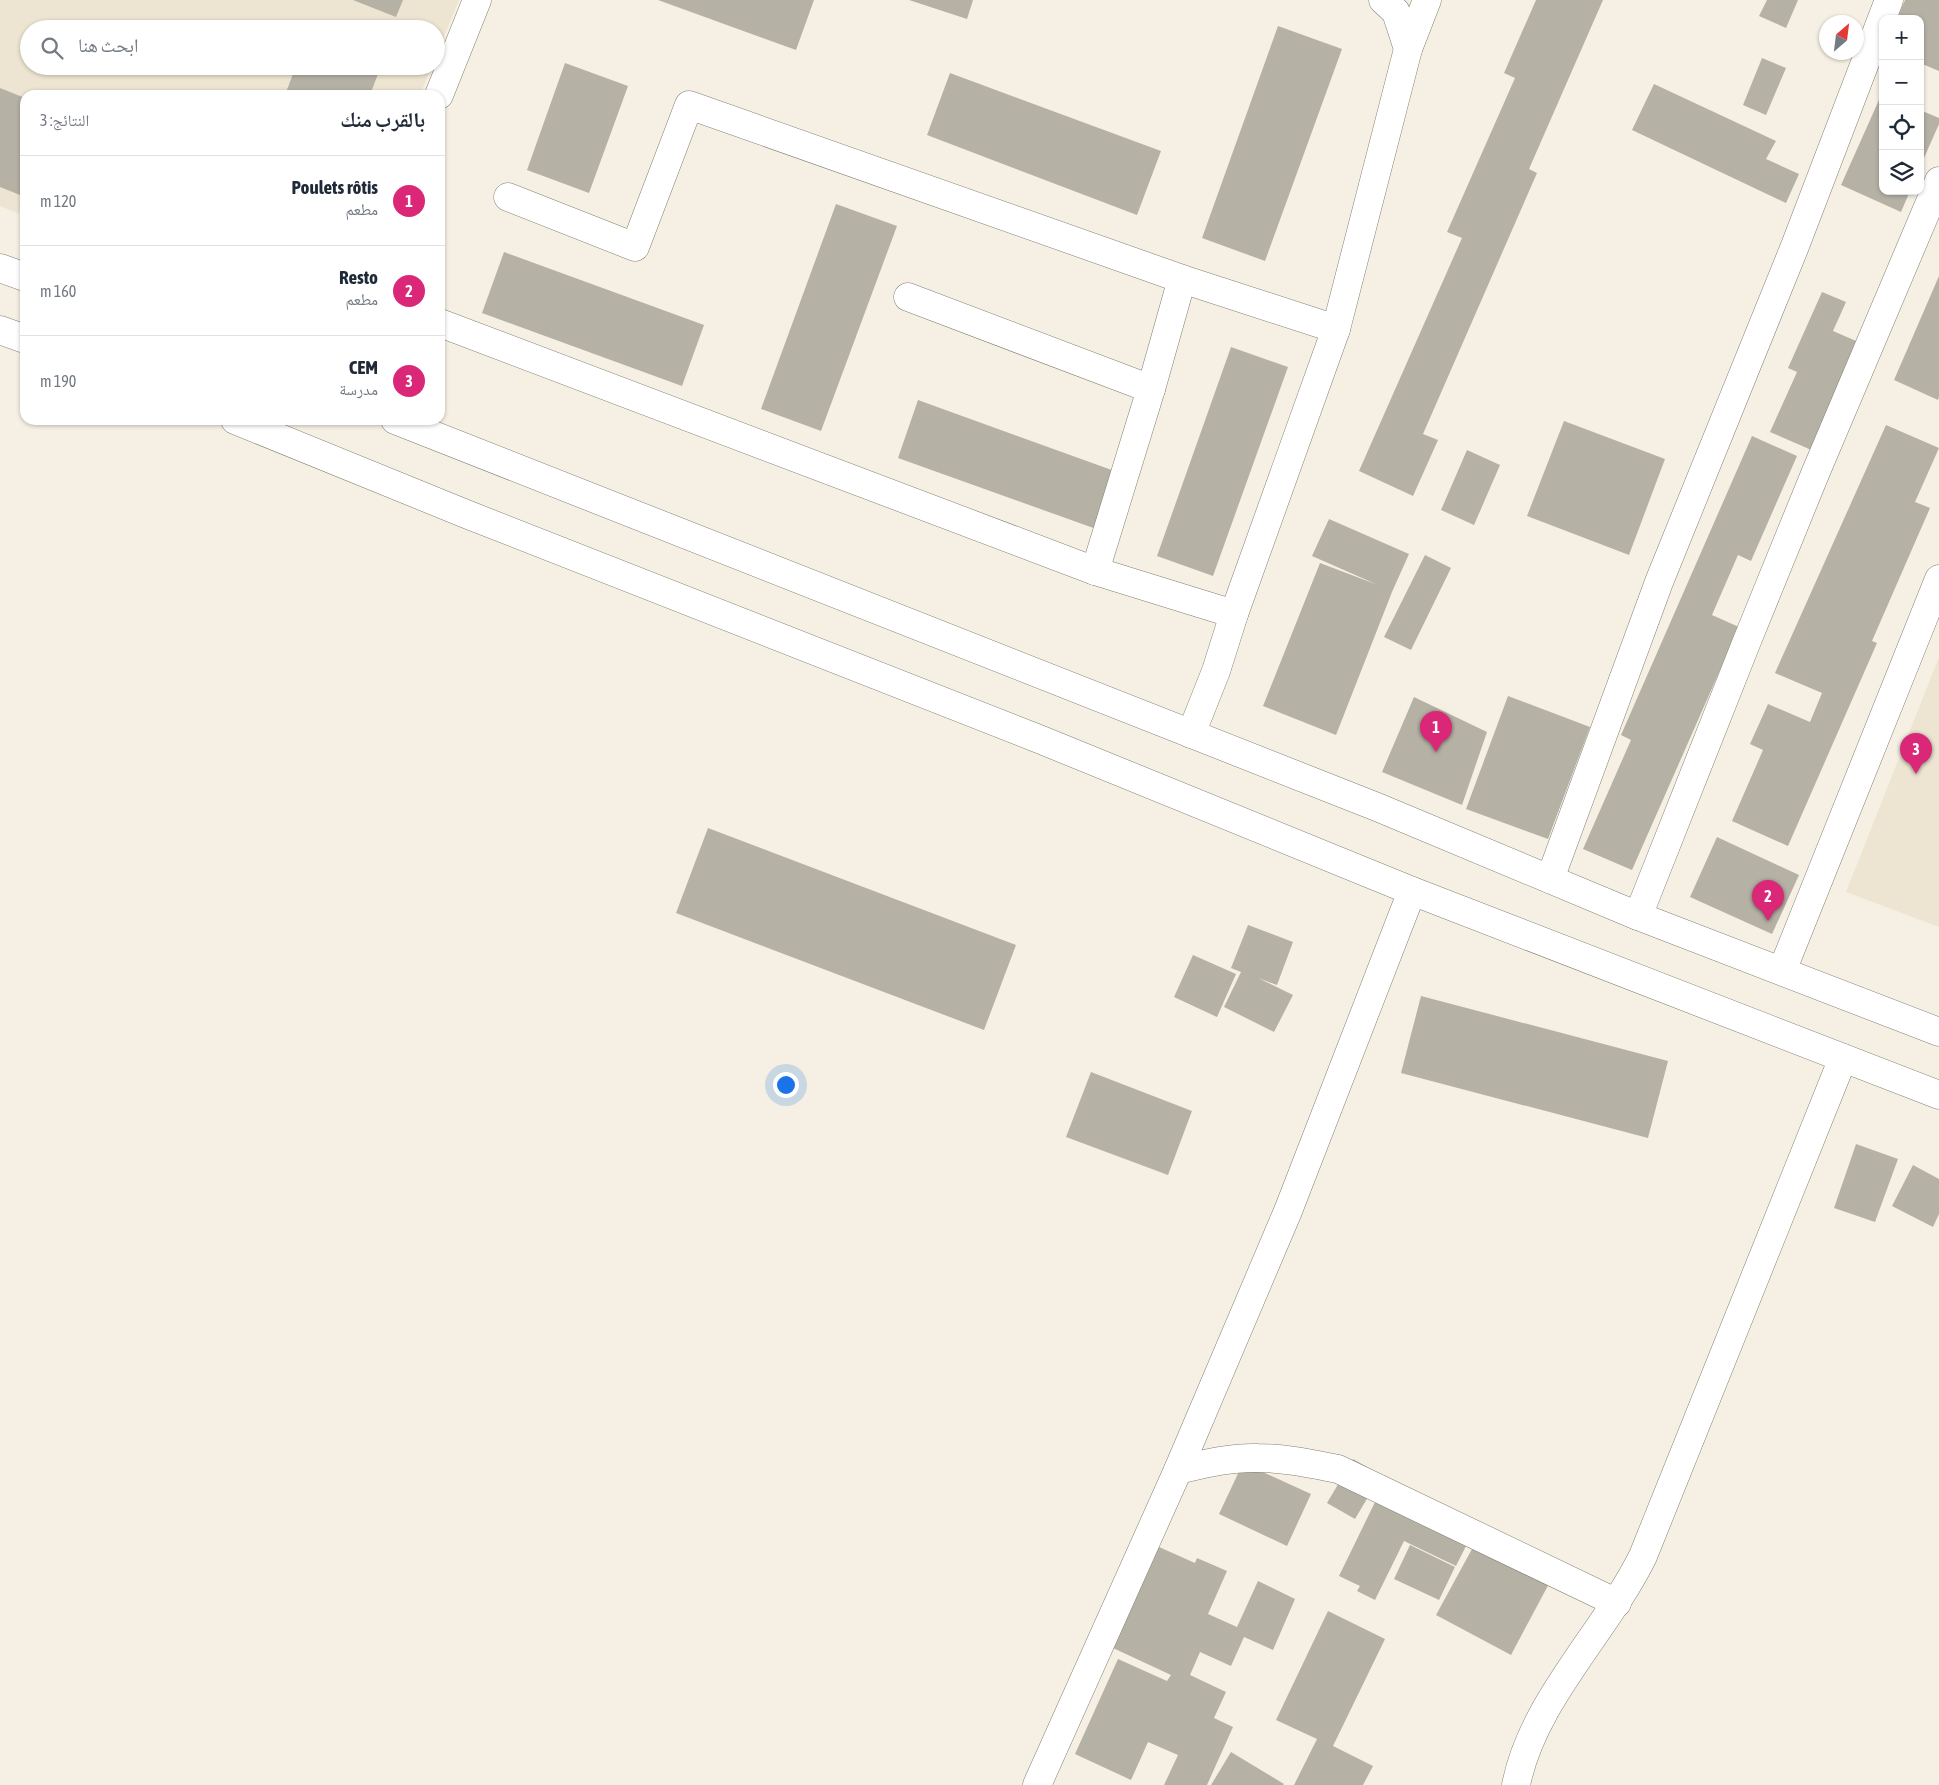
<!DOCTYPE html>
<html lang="ar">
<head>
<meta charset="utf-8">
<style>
  body { margin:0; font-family:"Asap Condensed","Noto Naskh Arabic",sans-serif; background:#f2f2f3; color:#1f2937; direction:rtl }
  .controls { position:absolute; right:15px; top:15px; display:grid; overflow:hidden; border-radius:10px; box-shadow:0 1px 4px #0004 }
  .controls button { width:45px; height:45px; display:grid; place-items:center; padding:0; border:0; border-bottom:1px solid #e0e1e3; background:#fff; color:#1f2937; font:25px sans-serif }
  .compass { position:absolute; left:1819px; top:15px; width:45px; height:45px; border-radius:50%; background:#fff; box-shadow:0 1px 4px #0004; rotate:28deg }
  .you { position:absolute; left:785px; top:1084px; width:18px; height:18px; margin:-12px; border:4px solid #fff; border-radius:50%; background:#1a73e8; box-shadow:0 0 0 8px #1a73e833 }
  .badge { display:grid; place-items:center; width:32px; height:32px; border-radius:50%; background:#db2777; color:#fff; font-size:16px; font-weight:700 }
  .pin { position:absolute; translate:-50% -41px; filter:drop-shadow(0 1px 2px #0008) }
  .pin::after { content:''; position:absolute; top:26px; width:18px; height:15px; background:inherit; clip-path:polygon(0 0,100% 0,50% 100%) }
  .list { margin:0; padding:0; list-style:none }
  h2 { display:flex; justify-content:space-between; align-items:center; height:65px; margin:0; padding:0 20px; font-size:21px }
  h2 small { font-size:16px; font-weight:400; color:#747a83 }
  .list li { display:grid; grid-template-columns:32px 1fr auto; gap:15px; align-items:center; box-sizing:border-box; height:90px; padding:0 20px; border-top:1px solid #e0e1e3 }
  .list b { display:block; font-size:19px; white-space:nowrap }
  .list p { margin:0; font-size:16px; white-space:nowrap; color:#747a83 }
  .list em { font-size:16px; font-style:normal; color:#747a83 }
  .icon { flex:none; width:28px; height:28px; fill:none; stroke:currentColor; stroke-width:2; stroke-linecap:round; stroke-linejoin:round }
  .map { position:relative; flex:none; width:1939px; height:1785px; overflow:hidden; direction:ltr }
  .search { position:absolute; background:#fff; box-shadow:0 1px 4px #0004; left:20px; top:20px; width:425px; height:55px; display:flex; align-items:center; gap:12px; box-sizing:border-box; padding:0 18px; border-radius:28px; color:#747a83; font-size:19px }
  .panel { position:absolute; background:#fff; box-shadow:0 1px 4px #0004; left:20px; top:90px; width:425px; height:335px; border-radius:15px; direction:rtl }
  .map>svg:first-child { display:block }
  .built { fill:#ede5d1 }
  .building { fill:#b6b1a5 }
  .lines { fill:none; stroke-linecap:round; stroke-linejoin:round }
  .minor-casing { stroke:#848074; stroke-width:29 }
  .major-casing { stroke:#848074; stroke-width:29 }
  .minor { stroke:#fff; stroke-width:28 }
  .major { stroke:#fff; stroke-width:28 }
</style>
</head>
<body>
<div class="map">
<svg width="1939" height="1785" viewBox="0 0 1939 1785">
  <rect width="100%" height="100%" fill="#f5f0e3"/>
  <g class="built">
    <path d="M0 0H459L436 56V29H29V66H432L420 95H25V216L0 206Z"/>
    <path d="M1939 657V927L1846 892Z"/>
  </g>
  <g class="building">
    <path d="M353 0H403L396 17Z"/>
    <path d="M658 0H814L796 50Z"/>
    <path d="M909 0H973L967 19Z"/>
    <path d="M1536 0H1603L1529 169 1537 173 1423 434 1438 440 1413 496 1359 471 1462 238 1447 232 1515 78 1504 73Z"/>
    <path d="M1767 0H1798L1786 28 1759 16Z"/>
    <path d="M1905 0H1939V71L1920 63V19H1897Z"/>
    <path d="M1278 26 1342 49 1265 261 1202 238Z"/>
    <path d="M1762 58 1786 68 1766 115 1743 105Z"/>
    <path d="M565 63 628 86 589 193 527 170Z"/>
    <path d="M296 66H381L370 95H285Z"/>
    <path d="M950 73 1161 151 1137 215 927 135Z"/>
    <path d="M1654 84 1776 141 1766 159 1799 174 1786 203 1632 130Z"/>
    <path d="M0 88 25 98V197L0 187Z"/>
    <path d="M1883 91V191H1910L1901 212 1841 185Z"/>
    <path d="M1920 110 1939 118V124L1920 167Z"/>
    <path d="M836 204 897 226 821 431 761 409Z"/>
    <path d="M504 252 704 325 682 386 482 313Z"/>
    <path d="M1939 276V397L1938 400 1894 380Z"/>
    <path d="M1822 292 1846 302 1833 331 1863 344 1816 452 1770 432 1797 372 1788 368Z"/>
    <path d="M1231 347 1288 367 1213 576 1157 556Z"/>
    <path d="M918 400 1120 473 1099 530 898 458Z"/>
    <path d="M1564 421 1665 459 1629 555 1527 516Z"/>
    <path d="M1886 425 1939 448 1915 502 1930 508 1872 641 1877 643 1788 846 1732 821 1763 750 1750 744 1768 704 1810 722 1822 693 1775 673Z"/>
    <path d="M1752 436 1797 456 1751 561 1738 555 1712 615 1739 627 1632 870 1583 849 1631 740 1621 735Z"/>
    <path d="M1467 450 1500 465 1474 525 1441 510Z"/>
    <path d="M1329 519 1409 554 1392 592 1336 735 1263 706 1320 563 1378 585 1312 556Z"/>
    <path d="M1425 555 1451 568 1411 650 1384 637Z"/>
    <path d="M1508 696 1590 727 1548 839 1466 809Z"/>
    <path d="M1414 697 1487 732 1462 805 1382 772Z"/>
    <path d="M708 828 1016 945 984 1030 676 913Z"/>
    <path d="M1717 837 1799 875 1772 934 1690 897Z"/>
    <path d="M1248 925 1293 942 1277 985 1258 978 1293 995 1274 1032 1224 1007 1241 972 1231 968Z"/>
    <path d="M1193 955 1236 974 1217 1017 1174 997Z"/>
    <path d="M1421 996 1668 1061 1648 1138 1401 1073Z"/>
    <path d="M1091 1072 1192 1111 1168 1175 1066 1137Z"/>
    <path d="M1856 1144 1898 1159 1875 1222 1834 1208Z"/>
    <path d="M1913 1165 1939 1179V1214L1933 1227 1892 1206Z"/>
    <path d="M1353 1459 1381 1475 1355 1519 1327 1503Z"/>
    <path d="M1243 1463 1311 1494 1287 1546 1219 1514Z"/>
    <path d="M1379 1494 1476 1526 1456 1566 1404 1541 1375 1600 1357 1591 1360 1586 1339 1576Z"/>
    <path d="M1478 1538 1552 1578 1511 1655 1436 1615Z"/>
    <path d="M1410 1545 1455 1567 1439 1600 1394 1579Z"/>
    <path d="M1159 1547 1195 1563 1197 1558 1227 1571 1208 1614 1237 1627 1258 1581 1295 1599 1273 1650 1244 1637 1231 1666 1200 1652 1190 1675 1226 1692 1214 1718 1233 1727 1207 1785H1164L1178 1755 1148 1742 1131 1780 1075 1754 1118 1659 1167 1681 1171 1675 1113 1648Z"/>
    <path d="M1328 1611 1385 1639 1333 1746 1373 1766 1363 1785H1294L1317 1739 1276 1720Z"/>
    <path d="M1231 1752 1284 1784 1283 1785H1211Z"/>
  </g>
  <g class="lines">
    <g class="minor-casing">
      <g id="minor">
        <path d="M1408 49 1427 0"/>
        <path d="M439 95 477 0"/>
        <path d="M508 197 635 247 689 105 1182 279 1336 329"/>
        <path d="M908 297 1151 389"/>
        <path d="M440 323 1095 571 1234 614"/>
        <path d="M1095 571 1151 389 1182 279"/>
        <path d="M1191 734 1216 671 1234 614 1336 329 1408 49 1396 12 1383 0"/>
        <path d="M1550 879 1659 582 1795 246 1889 0"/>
        <path d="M1638 916 1747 641 1815 474 1939 181"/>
        <path d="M1782 971 1939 579"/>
        <path d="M1178 1470C1204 1464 1231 1457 1258 1458 1285 1458 1312 1464 1338 1469L1617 1603"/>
        <path d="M1037 1785 1178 1470 1288 1211 1412 891"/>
        <path d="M1516 1785C1533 1700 1605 1633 1643 1556L1843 1058"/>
      </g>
    </g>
    <g class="major-casing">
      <g id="major">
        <path d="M0 268 25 277"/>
        <path d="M0 330 25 339"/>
        <path d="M235 420 466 514 1039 739 1412 891 1939 1095"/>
        <path d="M395 420 1377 807 1638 916 1939 1032"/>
      </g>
    </g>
    <use href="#minor" class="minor"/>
    <use href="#major" class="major"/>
  </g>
</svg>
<div class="controls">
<button>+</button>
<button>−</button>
<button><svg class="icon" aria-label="locate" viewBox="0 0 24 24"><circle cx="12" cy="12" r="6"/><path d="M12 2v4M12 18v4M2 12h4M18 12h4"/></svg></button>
<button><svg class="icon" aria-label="layers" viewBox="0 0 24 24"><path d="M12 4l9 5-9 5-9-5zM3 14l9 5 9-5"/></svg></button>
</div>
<svg class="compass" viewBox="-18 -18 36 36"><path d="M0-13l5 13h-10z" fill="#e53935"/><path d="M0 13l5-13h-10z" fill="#747a83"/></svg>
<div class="you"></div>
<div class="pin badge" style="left:1436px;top:752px">1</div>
<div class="pin badge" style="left:1768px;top:921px">2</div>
<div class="pin badge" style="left:1916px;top:774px">3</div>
<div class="search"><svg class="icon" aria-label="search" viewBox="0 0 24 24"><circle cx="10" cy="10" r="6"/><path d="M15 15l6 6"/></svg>ابحث هنا</div>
<section class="panel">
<h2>بالقرب منك<small>النتائج: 3</small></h2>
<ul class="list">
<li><span class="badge">1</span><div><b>Poulets rôtis</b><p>مطعم</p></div><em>120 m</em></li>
<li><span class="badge">2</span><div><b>Resto</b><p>مطعم</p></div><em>160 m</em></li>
<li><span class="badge">3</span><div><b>CEM</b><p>مدرسة</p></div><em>190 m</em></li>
</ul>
</section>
</div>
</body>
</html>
